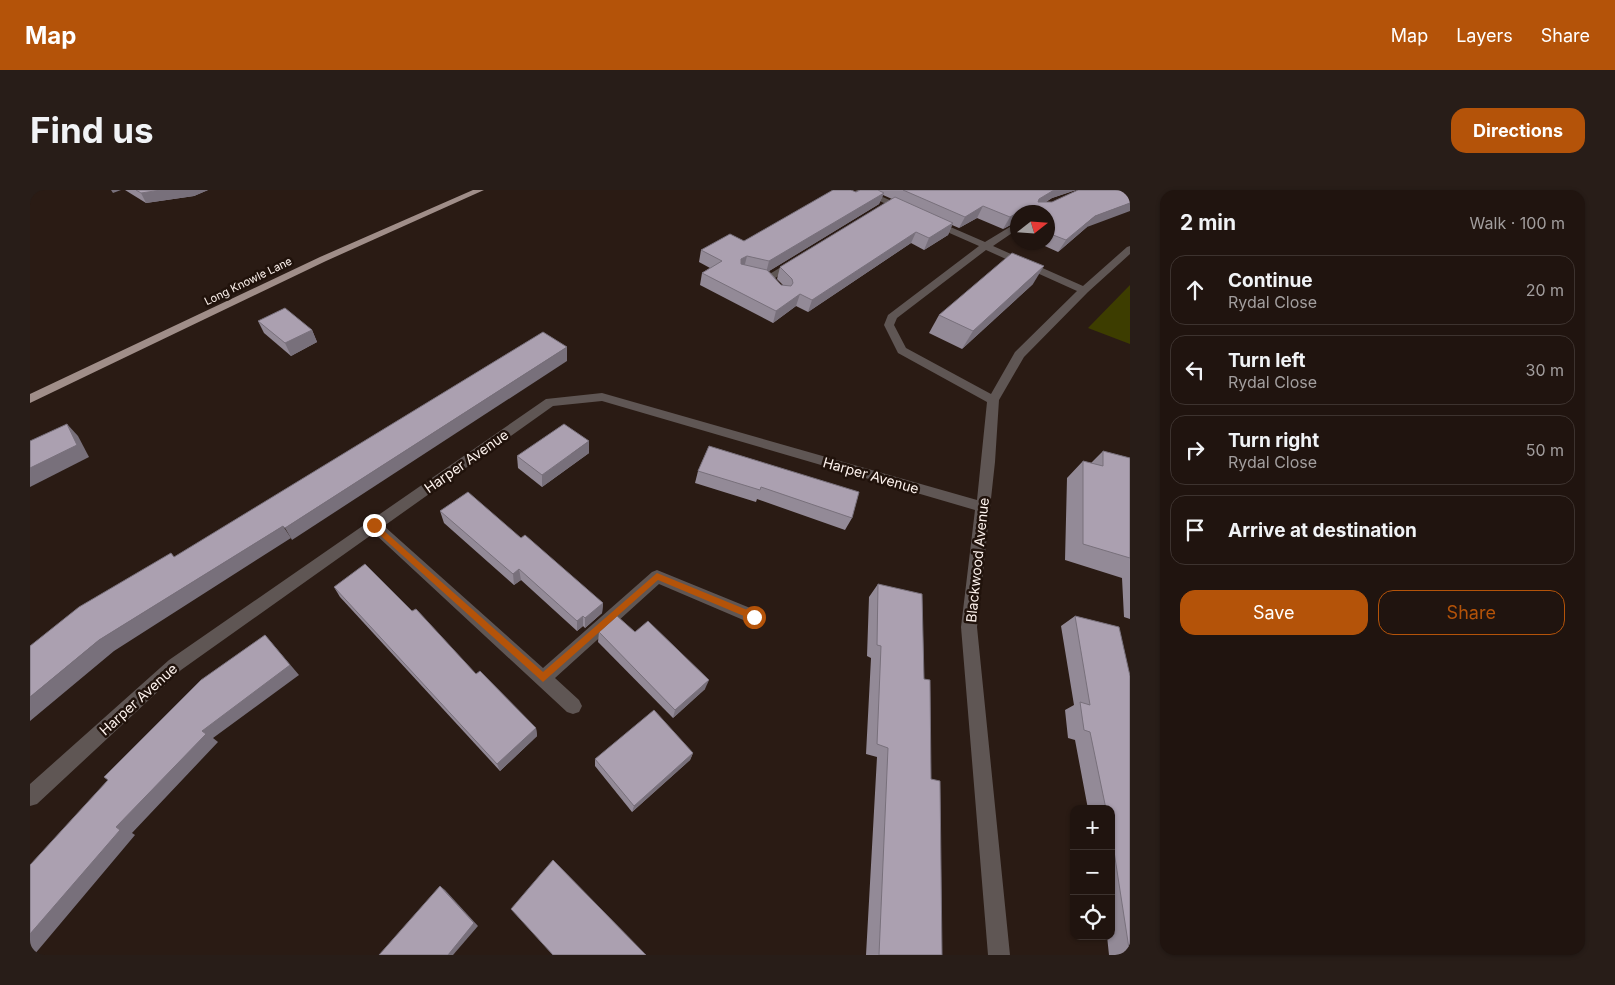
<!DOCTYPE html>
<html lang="en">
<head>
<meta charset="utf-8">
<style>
  body { margin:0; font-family:Inter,sans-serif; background:#281d18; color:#f1f3f6 }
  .controls { position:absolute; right:15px; bottom:15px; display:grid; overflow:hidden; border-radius:10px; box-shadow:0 1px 4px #0004 }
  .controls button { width:45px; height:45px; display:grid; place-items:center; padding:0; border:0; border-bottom:1px solid #3d332f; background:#20140f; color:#f1f3f6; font:25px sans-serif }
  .compass { position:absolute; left:980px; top:15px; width:45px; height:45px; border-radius:50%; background:#20140f; box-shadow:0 1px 4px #0004; rotate:73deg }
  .stop { position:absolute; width:15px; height:15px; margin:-11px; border:4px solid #b45309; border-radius:50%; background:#fff }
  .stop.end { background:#b45309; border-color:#fff; box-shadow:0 1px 5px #0008 }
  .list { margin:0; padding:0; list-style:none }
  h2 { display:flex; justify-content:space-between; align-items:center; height:65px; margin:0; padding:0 20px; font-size:21px }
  h2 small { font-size:16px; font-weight:400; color:#a29e9e }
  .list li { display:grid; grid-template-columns:32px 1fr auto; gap:15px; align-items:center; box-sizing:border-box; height:70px; margin:0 10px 10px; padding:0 10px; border:1px solid #3d332f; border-radius:15px }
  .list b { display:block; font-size:19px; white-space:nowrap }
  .list p { margin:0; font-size:16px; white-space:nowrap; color:#a29e9e }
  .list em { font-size:16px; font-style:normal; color:#a29e9e }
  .actions { display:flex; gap:10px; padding:15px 20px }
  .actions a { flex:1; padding:11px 0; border:1px solid #b45309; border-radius:15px; text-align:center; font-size:18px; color:#b45309 }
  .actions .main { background:#b45309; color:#fff }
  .icon { flex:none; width:28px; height:28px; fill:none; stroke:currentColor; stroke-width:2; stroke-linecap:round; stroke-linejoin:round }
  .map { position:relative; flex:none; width:1100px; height:765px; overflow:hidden; border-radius:15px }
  header { display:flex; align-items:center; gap:30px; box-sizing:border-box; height:70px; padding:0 25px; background:#b45309; color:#fff }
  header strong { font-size:24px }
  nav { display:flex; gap:28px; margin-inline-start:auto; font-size:18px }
  .intro { display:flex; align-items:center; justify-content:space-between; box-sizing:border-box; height:120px; padding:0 30px }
  h1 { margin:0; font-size:35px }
  .button { padding:12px 22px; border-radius:15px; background:#b45309; color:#fff; font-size:18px; font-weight:700 }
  main { display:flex; gap:30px; padding:0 30px }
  aside { flex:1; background:#20140f; border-radius:15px; box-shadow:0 1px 4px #0004 }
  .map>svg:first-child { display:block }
  .green { fill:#3d3d00 }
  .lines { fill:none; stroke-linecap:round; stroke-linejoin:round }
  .minor { fill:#5f5654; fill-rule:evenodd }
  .major { fill:#a08e89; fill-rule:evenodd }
  .wall { fill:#938a97; fill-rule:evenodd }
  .shaded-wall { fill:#78707b }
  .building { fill:#aba0b0; stroke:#78707b }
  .route { fill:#b45309 }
  .labels { text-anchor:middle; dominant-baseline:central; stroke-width:5; stroke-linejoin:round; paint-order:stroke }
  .far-street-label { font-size:11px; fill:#fcf1ec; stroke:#20120b }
  .street-label { font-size:14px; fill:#fcf1ec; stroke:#20120b }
</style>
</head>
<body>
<header>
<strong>Map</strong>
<nav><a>Map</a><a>Layers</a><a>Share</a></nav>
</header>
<div class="intro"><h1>Find us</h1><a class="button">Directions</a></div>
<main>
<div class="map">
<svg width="1100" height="765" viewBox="0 0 1100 765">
  <rect width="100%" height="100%" fill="#2a1b14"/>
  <path class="green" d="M1100 95V154L1058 138Z"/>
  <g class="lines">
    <g class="minor">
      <path d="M825 0H837L882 20 877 23 874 22Z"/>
      <path d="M902 29 955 52 988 32V39L963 56 1053 96 1097 57 1100 56V64L1058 102 994 167 969 210 965 272 947 437 980 765H958L931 437 945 320 572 211 523 216 354 336 513 478 622 382 627 380 730 422 732 427 730 432 724 434 718 432 629 394 525 488 549 510 552 516 549 522 543 524 537 522 344 343 151 480 7 614 0 616V594L139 470 516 209 572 203 947 310 957 212 868 163 854 135 858 125 949 56 899 34 897 32ZM956 60 1047 101 985 162 961 204 876 158 864 135 867 128Z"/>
      <path d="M766 68 769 69V73L742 90H734L733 88Z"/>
    </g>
    <path class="major" d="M443 0H454L296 71 0 213V204L290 67Z"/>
  </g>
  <g class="wall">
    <path d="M95 0H178L164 6 116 13Z"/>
    <path d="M830 0H1046L1022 8 1016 12 1057 37 1028 62 1006 52H1018V22H988V31L973 39 947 28 929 38 922 35 918 45 894 60 881 53 778 122 766 116 743 133 670 95 672 83 680 78 669 72 671 60 714 51ZM853 5 862 9 750 77 747 89 753 95H751L739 81 849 14Z"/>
    <path d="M988 38V45L984 44Z"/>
    <path d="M1003 94 932 159 899 143 909 125Z"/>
    <path d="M228 131 282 140 287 152 261 166 234 143Z"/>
    <path d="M679 256 822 328 815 340 727 309 726 312 665 293 668 281Z"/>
    <path d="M1073 261 1100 268V429L1094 427 1092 388 1035 370 1037 288 1053 271 1061 273Z"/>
    <path d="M559 263 512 297 488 278 487 266Z"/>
    <path d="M410 321 491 348 573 413 572 423 555 438 553 436 547 441 491 390 484 395 414 333Z"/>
    <path d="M848 394 894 489 901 589 912 765H836L847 567 836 564 841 468 837 466 839 407Z"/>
    <path d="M304 397 446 484 506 538 507 546 470 581 310 407Z"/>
    <path d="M1045 426 1089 437 1100 765H1079L1077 746H1081V619H1058L1045 550 1038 548 1035 520 1044 515 1031 436Z"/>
    <path d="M569 442H605L675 499 643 528 568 452Z"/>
    <path d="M663 563 660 570 602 622 565 576V569Z"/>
  </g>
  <g class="shaded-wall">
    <path d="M81 0H91L83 3Z"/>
    <path d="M131 0H178L164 6 116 13 111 3Z"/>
    <path d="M1024 0H1046L1022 8 1002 20 1009 9Z"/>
    <path d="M854 3 849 14 736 83 739 71Z"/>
    <path d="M1100 13V21L1057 37 1028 62 1036 50 1065 26Z"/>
    <path d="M953 16 947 28 929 38 935 27Z"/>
    <path d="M988 23V31L973 39 980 27Z"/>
    <path d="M923 33 918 45 894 60 899 48Z"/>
    <path d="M886 42 881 53 778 122 782 110Z"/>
    <path d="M717 66 714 78 708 81 711 69Z"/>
    <path d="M1014 76 1003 94 932 159 943 141Z"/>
    <path d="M770 104 766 116 743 133 746 121Z"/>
    <path d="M282 140 287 152 261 166 255 153Z"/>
    <path d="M537 157V171L262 350 255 338Z"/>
    <path d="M37 234 48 246 59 267 0 297V278Z"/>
    <path d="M559 251V263L512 297V285Z"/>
    <path d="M253 336 261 348 84 461 0 531V507L69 450Z"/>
    <path d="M489 379 491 390 484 395 483 384Z"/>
    <path d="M573 413 572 423 555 438V428Z"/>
    <path d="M553 426V436L547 441V431Z"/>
    <path d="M235 445 269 485 183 548 188 552 102 643 105 645 4 765H0V744L86 637 172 541Z"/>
    <path d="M679 490 675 499 643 528 645 520Z"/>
    <path d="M506 538 507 546 470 581 467 574Z"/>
    <path d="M663 563 660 570 602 622 604 616Z"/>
    <path d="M410 696 415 700 448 736 423 765H418Z"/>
  </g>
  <g class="building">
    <path d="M106 0H131L111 3Z"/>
    <path d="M803 0H821L826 2 830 0H848L854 3 739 71 717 66 711 69V74L737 80 751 95 761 96 763 93 762 89 750 77 865 7 923 33 899 48 886 42 782 110 770 104 746 121 672 83 692 71 671 60 700 44 714 51Z"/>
    <path d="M873 0H1024L1009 9 1008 12H1022L1048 0H1100V13L1065 26 1036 50 1018 43V22H996L995 18 980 27 953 16 935 27Z"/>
    <path d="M982 63 1014 76 943 141 909 125Z"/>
    <path d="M255 118 282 140 255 153 228 131Z"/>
    <path d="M513 142 537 157 255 338 253 336 69 450 0 507V456L49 417 141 363 144 367Z"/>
    <path d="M37 234 47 255 0 278V251Z"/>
    <path d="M534 234 559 251 512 285 487 266Z"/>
    <path d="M679 256 829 302 822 328 731 297 730 300 668 281Z"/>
    <path d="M1073 261 1100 268V368L1053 354V271L1073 276Z"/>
    <path d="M438 302 491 348 495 345 573 413 555 428 553 426 547 431 489 379 483 384 410 321Z"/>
    <path d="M335 374 382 421 386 419 446 484 450 481 506 538 467 574 304 397Z"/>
    <path d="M848 394 892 404 894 489 900 490 901 589 910 591 912 765H849L858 558 847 554 851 456 847 455Z"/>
    <path d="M587 426 605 442 618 431 679 490 645 520 569 442Z"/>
    <path d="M1045 426 1089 437 1100 486V765L1081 642V619H1076L1060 542 1054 540 1050 512 1060 515Z"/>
    <path d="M235 445 260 475 172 541 176 544 86 637 90 640 0 744V675L78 590 74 587 171 490Z"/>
    <path d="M624 520 663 563 604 616 565 569Z"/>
    <path d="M523 670 616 765H523L481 719Z"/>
    <path d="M410 696 444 733 418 765H349Z"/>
  </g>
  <path class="route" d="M344 332 513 482 627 383 727 424 728 427 724 431 721 429 628 390 513 492 341 337V333Z"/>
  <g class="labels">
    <g class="far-street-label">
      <text transform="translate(218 91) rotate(-26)">Long Knowle Lane</text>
    </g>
    <g class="street-label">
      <text transform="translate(436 271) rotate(-35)">Harper Avenue</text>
      <text transform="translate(841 285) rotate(16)">Harper Avenue</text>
      <text transform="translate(947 370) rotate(-84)">Blackwood Avenue</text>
      <text transform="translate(108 509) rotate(-42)">Harper Avenue</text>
    </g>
  </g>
</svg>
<div class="controls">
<button>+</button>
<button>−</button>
<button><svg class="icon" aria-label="locate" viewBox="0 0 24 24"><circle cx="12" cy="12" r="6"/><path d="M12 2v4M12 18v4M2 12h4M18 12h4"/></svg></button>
</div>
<svg class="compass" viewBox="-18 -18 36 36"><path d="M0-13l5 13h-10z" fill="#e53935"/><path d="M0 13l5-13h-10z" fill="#a29e9e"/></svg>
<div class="stop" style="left:724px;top:427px"></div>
<div class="stop end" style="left:344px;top:335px"></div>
</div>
<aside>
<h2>2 min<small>Walk · 100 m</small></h2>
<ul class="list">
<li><svg class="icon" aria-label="ahead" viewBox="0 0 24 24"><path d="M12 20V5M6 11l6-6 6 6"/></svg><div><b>Continue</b><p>Rydal Close</p></div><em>20 m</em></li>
<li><svg class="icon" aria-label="left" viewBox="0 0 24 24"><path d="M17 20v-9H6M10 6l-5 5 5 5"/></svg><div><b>Turn left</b><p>Rydal Close</p></div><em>30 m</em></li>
<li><svg class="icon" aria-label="right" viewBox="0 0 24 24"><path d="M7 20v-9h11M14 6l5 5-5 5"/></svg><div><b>Turn right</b><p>Rydal Close</p></div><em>50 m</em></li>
<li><svg class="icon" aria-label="arrive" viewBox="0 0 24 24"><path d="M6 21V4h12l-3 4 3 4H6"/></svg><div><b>Arrive at destination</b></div></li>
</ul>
<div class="actions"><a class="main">Save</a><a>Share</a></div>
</aside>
</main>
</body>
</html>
